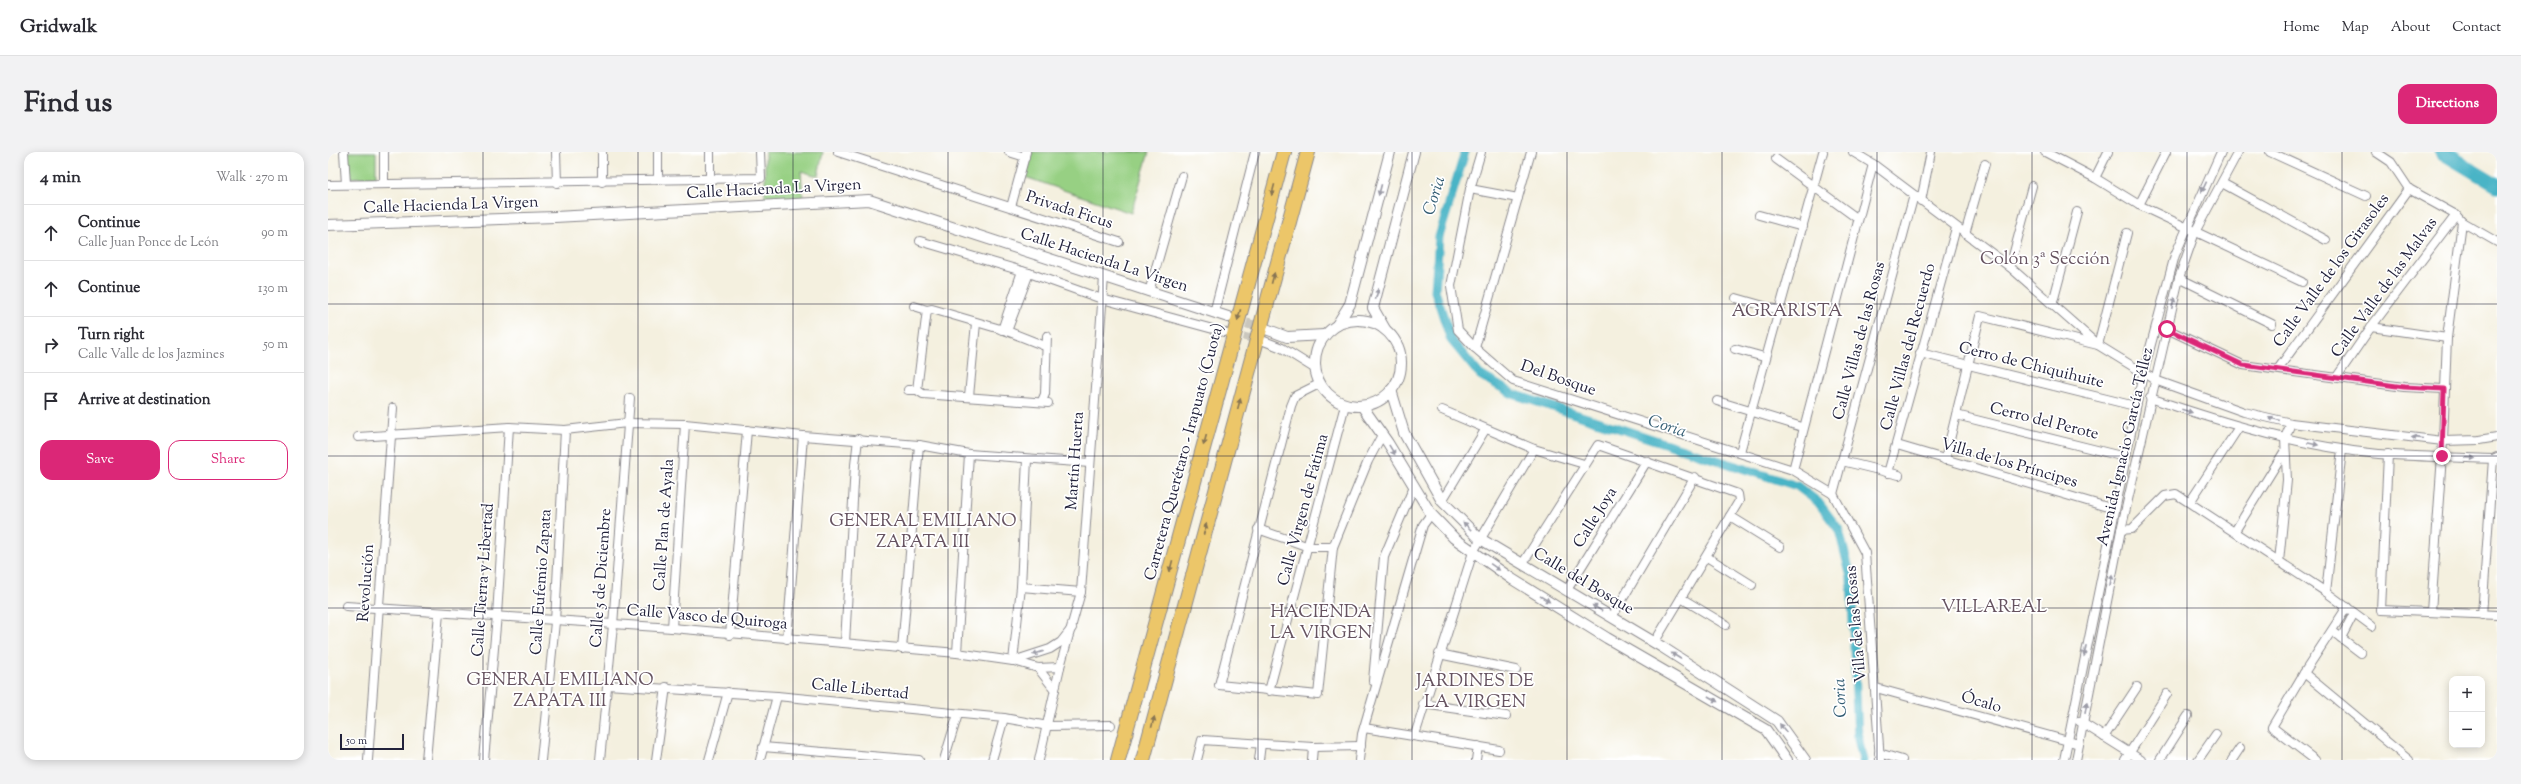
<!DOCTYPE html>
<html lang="en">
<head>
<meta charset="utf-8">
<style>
  body { margin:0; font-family:"Sorts Mill Goudy",serif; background:#f2f2f3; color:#2b2b33 }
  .controls { position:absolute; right:12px; bottom:12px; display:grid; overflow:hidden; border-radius:8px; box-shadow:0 2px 10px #0003 }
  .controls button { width:36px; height:36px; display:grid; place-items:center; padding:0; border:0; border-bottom:1px solid #e1e1e2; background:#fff; color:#2b2b33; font:20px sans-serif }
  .scale { position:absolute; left:12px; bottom:10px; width:64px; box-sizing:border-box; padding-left:4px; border:2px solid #22223b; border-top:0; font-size:11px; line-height:14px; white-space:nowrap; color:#22223b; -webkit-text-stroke:3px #fff; paint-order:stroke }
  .stop { position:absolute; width:12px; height:12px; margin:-9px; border:3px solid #db2777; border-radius:50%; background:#fff }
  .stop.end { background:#db2777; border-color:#fff; box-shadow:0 1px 4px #0008 }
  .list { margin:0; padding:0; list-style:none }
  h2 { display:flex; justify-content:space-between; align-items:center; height:52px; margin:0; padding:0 16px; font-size:17px }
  h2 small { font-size:13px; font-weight:400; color:#7c7c81 }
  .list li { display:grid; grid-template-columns:26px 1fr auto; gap:12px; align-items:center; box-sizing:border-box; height:56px; padding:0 16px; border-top:1px solid #e1e1e2 }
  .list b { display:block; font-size:15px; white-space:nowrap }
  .list p { margin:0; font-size:13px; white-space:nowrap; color:#7c7c81 }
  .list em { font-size:13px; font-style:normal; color:#7c7c81 }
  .actions { display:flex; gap:8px; padding:12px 16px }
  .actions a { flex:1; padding:9px 0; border:1px solid #db2777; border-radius:12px; text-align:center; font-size:14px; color:#db2777 }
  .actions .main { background:#db2777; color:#fff }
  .icon { flex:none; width:22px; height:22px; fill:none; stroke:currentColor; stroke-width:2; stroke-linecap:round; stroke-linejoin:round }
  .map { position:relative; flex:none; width:2169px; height:608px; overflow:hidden; border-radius:12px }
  header { display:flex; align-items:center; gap:24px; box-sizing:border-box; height:56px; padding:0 20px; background:#fff; border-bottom:1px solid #e1e1e2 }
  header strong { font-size:19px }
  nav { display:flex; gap:22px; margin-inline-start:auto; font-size:14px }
  .intro { display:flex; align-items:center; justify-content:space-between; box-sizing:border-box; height:96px; padding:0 24px }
  h1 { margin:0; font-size:28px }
  .button { padding:10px 18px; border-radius:12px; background:#db2777; color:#fff; font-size:14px; font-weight:700 }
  main { display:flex; gap:24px; padding:0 24px }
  aside { flex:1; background:#fff; border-radius:12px; box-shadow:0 2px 10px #0003 }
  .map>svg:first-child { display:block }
  .green { fill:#97d083; stroke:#5c795f }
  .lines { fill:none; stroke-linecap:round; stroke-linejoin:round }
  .canal { stroke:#49b4c6; stroke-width:9 }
  .river { stroke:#49b4c6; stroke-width:15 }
  .minor-tunnel { stroke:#cac7be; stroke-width:8; stroke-dasharray:8 4; stroke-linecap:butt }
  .tertiary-tunnel { stroke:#cac7be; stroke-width:10; stroke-dasharray:10 5; stroke-linecap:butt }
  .minor-casing { stroke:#8b898d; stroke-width:10 }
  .tertiary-casing { stroke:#8b898d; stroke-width:12 }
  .motorway-casing { stroke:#8b898d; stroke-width:16 }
  .minor { stroke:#fff; stroke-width:8 }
  .tertiary { stroke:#fff; stroke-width:10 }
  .motorway { stroke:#ecc669; stroke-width:14 }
  .oneway { fill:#9c9ca7 }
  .oneway2 { fill:#877452 }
  .route { stroke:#db2777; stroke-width:5 }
  .grid { fill:none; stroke:#22223b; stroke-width:1; stroke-opacity:0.55 }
  .labels { text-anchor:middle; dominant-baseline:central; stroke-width:3.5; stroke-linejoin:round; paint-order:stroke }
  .street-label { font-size:16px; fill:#22223b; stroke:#fff }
  .water-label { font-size:17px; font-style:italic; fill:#325c73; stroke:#fff }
  .quarter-label { font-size:18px; fill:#665360; stroke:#fff }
</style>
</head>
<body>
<header>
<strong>Gridwalk</strong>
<nav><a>Home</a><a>Map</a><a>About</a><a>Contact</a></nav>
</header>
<div class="intro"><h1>Find us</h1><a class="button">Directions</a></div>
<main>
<aside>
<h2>4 min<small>Walk · 270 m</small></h2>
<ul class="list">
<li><svg class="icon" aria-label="ahead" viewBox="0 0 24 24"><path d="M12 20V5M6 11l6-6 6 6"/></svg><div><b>Continue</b><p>Calle Juan Ponce de León</p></div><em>90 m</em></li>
<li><svg class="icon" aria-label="ahead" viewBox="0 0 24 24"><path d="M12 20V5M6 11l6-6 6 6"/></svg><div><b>Continue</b></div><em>130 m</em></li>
<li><svg class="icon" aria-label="right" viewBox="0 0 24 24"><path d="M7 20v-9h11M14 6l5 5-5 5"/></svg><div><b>Turn right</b><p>Calle Valle de los Jazmines</p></div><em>50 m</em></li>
<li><svg class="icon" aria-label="arrive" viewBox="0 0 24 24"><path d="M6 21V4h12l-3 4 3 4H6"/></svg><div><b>Arrive at destination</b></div></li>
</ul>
<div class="actions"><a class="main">Save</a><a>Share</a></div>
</aside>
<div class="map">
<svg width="2169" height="608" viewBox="0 0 2169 608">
  <rect width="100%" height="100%" fill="#fff"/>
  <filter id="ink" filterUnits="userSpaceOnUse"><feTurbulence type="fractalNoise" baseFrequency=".025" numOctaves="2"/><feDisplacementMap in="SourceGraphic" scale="8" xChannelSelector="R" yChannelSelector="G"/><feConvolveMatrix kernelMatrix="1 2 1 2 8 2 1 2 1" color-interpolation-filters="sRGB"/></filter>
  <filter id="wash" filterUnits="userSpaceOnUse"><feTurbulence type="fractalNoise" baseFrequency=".012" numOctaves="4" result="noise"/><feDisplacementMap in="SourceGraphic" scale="16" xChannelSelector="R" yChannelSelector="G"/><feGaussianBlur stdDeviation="0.9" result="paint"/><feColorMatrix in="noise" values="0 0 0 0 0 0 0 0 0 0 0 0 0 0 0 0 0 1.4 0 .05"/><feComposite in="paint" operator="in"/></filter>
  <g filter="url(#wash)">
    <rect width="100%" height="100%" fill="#f4f0df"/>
    <g class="green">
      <path d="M18 0H48V25L19 26Z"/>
      <path d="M437 0H495L490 24 473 19 475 47 437 49Z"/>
      <path d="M704 0H821L803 61 697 25Z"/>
    </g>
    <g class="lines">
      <path class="canal" d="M1137 0 1111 85 1107 139 1123 188 1152 223 1185 242 1469 334 1490 350 1511 378 1523 425 1530 586 1535 608"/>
      <path class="river" d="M2114 0 2169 33"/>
    </g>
  </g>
  <g filter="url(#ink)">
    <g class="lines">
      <path class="minor-tunnel" d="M904 182 931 188"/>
      <path class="tertiary-tunnel" d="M904 167 938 177"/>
      <g class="minor-casing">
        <g id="minor">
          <path d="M16 0 18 32"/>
          <path d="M56 0V32"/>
          <path d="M228 0 229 31"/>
          <path d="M274 0V30"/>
          <path d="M330 0V28"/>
          <path d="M382 0V27"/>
          <path d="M510 0 791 90"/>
          <path d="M681 0 697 5"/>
          <path d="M1153 0 1142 37 1123 134 1130 178 1147 196 1185 229 1465 318 1505 342"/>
          <path d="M1525 0 1545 12 1682 115 1770 193 1827 228 1916 260 1963 271 2115 289 2151 288 2169 285"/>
          <path d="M1717 0 1767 26 1811 53 1974 130"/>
          <path d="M1942 0 2038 44"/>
          <path d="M2048 0 2063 10 2081 37 2128 63 2134 70 2169 90"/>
          <path d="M1448 7 1530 67"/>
          <path d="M1767 26 1780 0"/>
          <path d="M1894 31 1998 88"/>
          <path d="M0 33 433 26 432 0"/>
          <path d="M1142 37 1190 46"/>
          <path d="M1593 49 1603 0"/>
          <path d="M1811 53 1838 0"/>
          <path d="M683 55 698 0"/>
          <path d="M1431 63 1475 75"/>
          <path d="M1637 82 1657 12"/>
          <path d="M592 89 701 121 774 147 896 180"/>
          <path d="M1682 115 1704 34"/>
          <path d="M1851 126 1944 172"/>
          <path d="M821 140 854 24"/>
          <path d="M1408 146 1450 158"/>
          <path d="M1725 150 1749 60"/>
          <path d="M586 154 599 158 604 157 679 179 717 194"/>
          <path d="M886 161 927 0"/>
          <path d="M2043 175 2119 186"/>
          <path d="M1839 177 1915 213 2076 235 2116 237"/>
          <path d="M674 178 694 119"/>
          <path d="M679 179 701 121"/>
          <path d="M936 189 954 196 986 216"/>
          <path d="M1147 196 1203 0"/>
          <path d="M1407 197 1436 205"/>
          <path d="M1592 201 1807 254"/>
          <path d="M1950 217 2081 37"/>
          <path d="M2008 226 2043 175 2128 63"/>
          <path d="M991 232 967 244 963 254 891 533 990 543 1005 395 1040 309 1054 283"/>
          <path d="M580 238H589L595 242 720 251"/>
          <path d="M589 238 599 158"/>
          <path d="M641 244 648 171"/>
          <path d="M1822 246C1885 267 1948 287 2013 297 2063 306 2115 304 2165 307L2169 305"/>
          <path d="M714 249 717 242 719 184"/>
          <path d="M1389 249 1474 275"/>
          <path d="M1114 258 1206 297 1256 312"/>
          <path d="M1628 263 1797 305"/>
          <path d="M30 285 181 275 237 278 299 271 357 272 475 284 591 293 641 302 762 311"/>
          <path d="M1569 293 1786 357"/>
          <path d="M1412 300 1495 0"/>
          <path d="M2060 302 2053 458 2169 463"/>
          <path d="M1617 308 1652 164 1770 193 1799 81"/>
          <path d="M1514 309 1571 323"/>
          <path d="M1465 318 1545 12"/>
          <path d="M1560 321 1628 76"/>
          <path d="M1505 342 1586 43"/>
          <path d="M1505 342 1537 401 1552 608"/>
          <path d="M1114 349 1157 278"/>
          <path d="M1862 350 1911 275"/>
          <path d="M1402 364 1452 395"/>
          <path d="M930 377 981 395H1005"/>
          <path d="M1793 378 1804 377 1837 344 1848 342 1998 440 2044 474"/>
          <path d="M1907 379 1956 300"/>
          <path d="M1379 405 1424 433"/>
          <path d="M1951 410 1959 328 1957 286 1963 271"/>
          <path d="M1195 411 1270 293 1410 342 1411 349 1326 491"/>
          <path d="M693 435 753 440"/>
          <path d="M1239 438 1319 309"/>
          <path d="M1998 440 2014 298"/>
          <path d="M1353 446 1398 473"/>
          <path d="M18 454 344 476 629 501 685 509 722 497 733 490 744 476"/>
          <path d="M2103 460 2115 289 2119 186 2134 70"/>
          <path d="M2154 463 2165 307H2169"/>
          <path d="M1284 465 1367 325"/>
          <path d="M344 476 357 272"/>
          <path d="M2004 479 2033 501"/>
          <path d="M402 483 419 278"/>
          <path d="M2013 486 2026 461"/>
          <path d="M459 487 475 284"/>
          <path d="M517 491 527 313 530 287"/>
          <path d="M574 497 591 293"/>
          <path d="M629 501 641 302"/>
          <path d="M1111 502 1188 518"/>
          <path d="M685 509 693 435 699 307"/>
          <path d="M686 509 710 516 732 515"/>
          <path d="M710 516 727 538"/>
          <path d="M1976 521 2081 608"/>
          <path d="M1045 529 1056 405 1086 334"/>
          <path d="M279 533 449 544 676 566 720 574 783 573"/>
          <path d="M1548 536 1751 592"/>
          <path d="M941 539 1017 253"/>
          <path d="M1095 552 1178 564"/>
          <path d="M1751 569 1813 608"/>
          <path d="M1036 576 1171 598"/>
          <path d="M1087 583 1145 400 1206 297"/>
          <path d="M1776 585 1809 535"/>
          <path d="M435 595 591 608"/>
          <path d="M1551 601 1574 608"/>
          <path d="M40 608 65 256"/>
          <path d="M98 608 111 461"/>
          <path d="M156 608 169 463 181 275"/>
          <path d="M213 608 227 470 237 278"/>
          <path d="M272 608 285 473 302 246"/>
          <path d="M328 608 338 535"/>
          <path d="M381 608 400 540"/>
          <path d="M432 608 449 544"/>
          <path d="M616 608 630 562"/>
          <path d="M664 608 676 566"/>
          <path d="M711 608 732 515 753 440 776 125"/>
          <path d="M869 608 874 588 985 595 1033 594"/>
          <path d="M931 608 933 592"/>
          <path d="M984 608 985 595"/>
          <path d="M1031 608 1034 582 1095 373 1103 362"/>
          <path d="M1148 608 1150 594"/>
          <path d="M1736 608 1815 222 1847 103 1893 0"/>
          <path d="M1748 608 1793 378 1851 126 1867 80 1910 0"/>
          <path d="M1797 608 1839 542"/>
          <path d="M1832 608 1860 564"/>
          <path d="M1870 608 1888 582"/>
          <path d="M1904 608 1912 596"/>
          <path d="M1987 608 1944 575 1976 521 2019 455"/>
        </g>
      </g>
      <g class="tertiary-casing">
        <g id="tertiary">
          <path d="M0 73 227 65 541 48 900 165"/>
          <circle cx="1030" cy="211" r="43"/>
          <path d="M1009 173 1022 152 1062 0"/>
          <path d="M938 177 959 185 996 183"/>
          <path d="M1057 177 1045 156 1086 0"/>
          <path d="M1063 238 1076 281 1114 349 1151 386 1334 495 1449 569 1477 608"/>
          <path d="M1034 254 1060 291 1103 362 1126 386 1184 427 1279 486 1438 578 1459 608"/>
        </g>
      </g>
      <g class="motorway-casing">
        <g id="motorway">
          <path d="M790 608 956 0"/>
          <path d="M815 608 980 0"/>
        </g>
      </g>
      <use href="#minor" class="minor"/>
      <use href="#tertiary" class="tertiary"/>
      <use href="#motorway" class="motorway"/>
    </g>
    <defs><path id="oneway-solid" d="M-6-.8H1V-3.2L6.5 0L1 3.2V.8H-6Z"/></defs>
    <g class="oneway">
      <use href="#oneway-solid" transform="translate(1876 35) rotate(115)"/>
      <use href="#oneway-solid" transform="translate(1052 38) rotate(105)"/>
      <use href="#oneway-solid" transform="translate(1049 142) rotate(-75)"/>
      <use href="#oneway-solid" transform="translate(1845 151) rotate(-77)"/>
      <use href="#oneway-solid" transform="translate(1859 259) rotate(18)"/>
      <use href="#oneway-solid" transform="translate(1946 267) rotate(-166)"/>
      <use href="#oneway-solid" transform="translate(2089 286) rotate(-174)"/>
      <use href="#oneway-solid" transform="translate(1985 292) rotate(12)"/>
      <use href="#oneway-solid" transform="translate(1064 298) rotate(59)"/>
      <use href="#oneway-solid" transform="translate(2142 306) rotate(4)"/>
      <use href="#oneway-solid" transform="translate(1139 374) rotate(-135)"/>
      <use href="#oneway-solid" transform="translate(1167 415) rotate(35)"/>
      <use href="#oneway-solid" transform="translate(1783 428) rotate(-79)"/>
      <use href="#oneway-solid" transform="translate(1217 447) rotate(32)"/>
      <use href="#oneway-solid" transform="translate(1269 456) rotate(-149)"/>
      <use href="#oneway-solid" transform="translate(1757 499) rotate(101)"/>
      <use href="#oneway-solid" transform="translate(710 501) rotate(162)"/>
      <use href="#oneway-solid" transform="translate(1348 504) rotate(-147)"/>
      <use href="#oneway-solid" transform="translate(1385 547) rotate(30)"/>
      <use href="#oneway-solid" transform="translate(1758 556) rotate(-80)"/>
      <use href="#oneway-solid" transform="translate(1455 576) rotate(-128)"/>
    </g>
    <g class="oneway2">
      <use href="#oneway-solid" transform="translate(945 38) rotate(105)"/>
      <use href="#oneway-solid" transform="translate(945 126) rotate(-75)"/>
      <use href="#oneway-solid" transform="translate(911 163) rotate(105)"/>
      <use href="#oneway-solid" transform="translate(911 252) rotate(-75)"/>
      <use href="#oneway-solid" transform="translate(877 288) rotate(105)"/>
      <use href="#oneway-solid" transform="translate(877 377) rotate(-75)"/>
      <use href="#oneway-solid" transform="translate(843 414) rotate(105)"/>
      <use href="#oneway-solid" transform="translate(825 570) rotate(-75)"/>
    </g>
  </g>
  <g class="lines" filter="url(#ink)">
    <path class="route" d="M1839 177 1915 213 2076 235 2116 237 2114 304"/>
  </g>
  <path class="grid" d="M155 0V608M310 0V608M465 0V608M620 0V608M775 0V608M930 0V608M1084 0V608M1239 0V608M1394 0V608M1549 0V608M1704 0V608M1859 0V608M2014 0V608M0 152H2169M0 304H2169M0 456H2169"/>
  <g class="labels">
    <g class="street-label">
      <text transform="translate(446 38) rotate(-3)">Calle Hacienda La Virgen</text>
      <text transform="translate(123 54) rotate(-2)">Calle Hacienda La Virgen</text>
      <text transform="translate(741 59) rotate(18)">Privada Ficus</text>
      <text transform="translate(776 109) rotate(18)">Calle Hacienda La Virgen</text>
      <text transform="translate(2004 119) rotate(-54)">Calle Valle de los Girasoles</text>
      <text transform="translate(2057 136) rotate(-54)">Calle Valle de las Malvas</text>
      <text transform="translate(1532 189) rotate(-75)">Calle Villas de las Rosas</text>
      <text transform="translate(1581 195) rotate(-75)">Calle Villas del Recuerdo</text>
      <text transform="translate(1703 214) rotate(14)">Cerro de Chiquihuite</text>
      <text transform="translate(1230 227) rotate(19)">Del Bosque</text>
      <text transform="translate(1716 270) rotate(14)">Cerro del Perote</text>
      <text transform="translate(1798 295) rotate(-77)">Avenida Ignacio García Téllez</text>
      <text transform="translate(857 300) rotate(-75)">Carretera Querétaro - Irapuato (Cuota)</text>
      <text transform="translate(748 309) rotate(-86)">Martín Huerta</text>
      <text transform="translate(1681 312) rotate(16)">Villa de los Príncipes</text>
      <text transform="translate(976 358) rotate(-75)">Calle Virgen de Fátima</text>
      <text transform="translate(1268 366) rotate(-58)">Calle Joya</text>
      <text transform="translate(337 373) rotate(-86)">Calle Plan de Ayala</text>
      <text transform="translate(274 426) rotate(-86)">Calle 5 de Diciembre</text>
      <text transform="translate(156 428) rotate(-86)">Calle Tierra y Libertad</text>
      <text transform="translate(214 430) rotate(-86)">Calle Eufemio Zapata</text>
      <text transform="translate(1255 430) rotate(31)">Calle del Bosque</text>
      <text transform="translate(39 431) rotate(-86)">Revolución</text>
      <text transform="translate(379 466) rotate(5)">Calle Vasco de Quiroga</text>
      <text transform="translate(1529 472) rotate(-95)">Villa de las Rosas</text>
      <text transform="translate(532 538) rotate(6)">Calle Libertad</text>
      <text transform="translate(1653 551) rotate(16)">Ócalo</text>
    </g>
    <g class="water-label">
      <text transform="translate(1107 44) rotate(-73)">Coria</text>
      <text transform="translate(1339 275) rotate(18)">Coria</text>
      <text transform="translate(1513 546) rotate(-92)">Coria</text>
    </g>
    <g class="quarter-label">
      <text x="1717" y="108">Colón 3ª Sección</text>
      <text x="1459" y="160">AGRARISTA</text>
      <text x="595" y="370">GENERAL EMILIANO<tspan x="595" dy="21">ZAPATA III</tspan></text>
      <text x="1666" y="456">VILLAREAL</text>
      <text x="993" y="461">HACIENDA<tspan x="993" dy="21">LA VIRGEN</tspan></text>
      <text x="232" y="529">GENERAL EMILIANO<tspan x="232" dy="21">ZAPATA III</tspan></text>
      <text x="1147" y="530">JARDINES DE<tspan x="1147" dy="21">LA VIRGEN</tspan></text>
    </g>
  </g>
</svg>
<div class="controls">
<button>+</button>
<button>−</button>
</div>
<div class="scale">50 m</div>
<div class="stop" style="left:1839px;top:177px"></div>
<div class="stop end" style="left:2114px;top:304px"></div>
</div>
</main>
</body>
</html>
